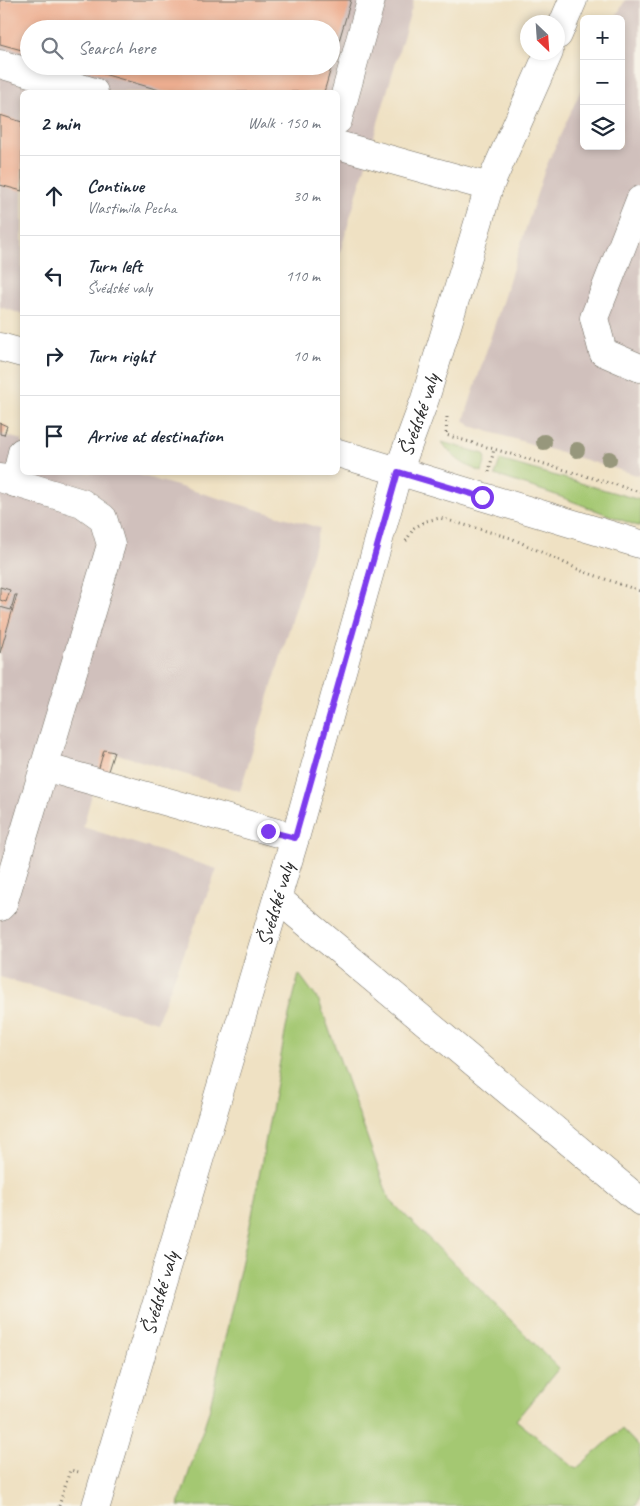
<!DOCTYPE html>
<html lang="en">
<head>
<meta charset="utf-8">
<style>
  body { margin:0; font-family:Caveat,sans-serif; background:#f6f6f7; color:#1f2937 }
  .controls { position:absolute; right:15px; top:15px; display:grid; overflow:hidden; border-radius:8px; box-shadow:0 2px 8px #0003 }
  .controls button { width:45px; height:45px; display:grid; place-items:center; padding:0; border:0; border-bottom:1px solid #e0e1e3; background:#fff; color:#1f2937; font:25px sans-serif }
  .compass { position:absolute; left:520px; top:15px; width:45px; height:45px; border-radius:50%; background:#fff; box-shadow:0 2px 8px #0003; rotate:155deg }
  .stop { position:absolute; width:15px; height:15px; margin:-11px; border:4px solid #7c3aed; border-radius:50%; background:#fff }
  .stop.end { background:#7c3aed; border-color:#fff; box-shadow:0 1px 5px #0008 }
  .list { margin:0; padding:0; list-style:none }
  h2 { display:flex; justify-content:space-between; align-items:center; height:65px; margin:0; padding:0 20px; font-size:21px }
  h2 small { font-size:16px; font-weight:400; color:#747a83 }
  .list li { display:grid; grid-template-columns:32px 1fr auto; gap:15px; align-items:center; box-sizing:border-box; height:80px; padding:0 20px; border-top:1px solid #e0e1e3 }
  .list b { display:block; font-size:19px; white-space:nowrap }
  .list p { margin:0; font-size:16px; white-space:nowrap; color:#747a83 }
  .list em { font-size:16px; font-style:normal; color:#747a83 }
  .icon { flex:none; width:28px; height:28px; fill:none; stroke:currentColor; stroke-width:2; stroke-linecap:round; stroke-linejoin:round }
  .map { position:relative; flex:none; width:640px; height:1506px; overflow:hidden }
  .search { position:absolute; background:#fff; box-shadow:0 2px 8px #0003; left:20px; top:20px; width:320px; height:55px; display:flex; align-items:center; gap:12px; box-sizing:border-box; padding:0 18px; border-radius:28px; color:#747a83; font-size:19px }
  .panel { position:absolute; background:#fff; box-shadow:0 2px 8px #0003; left:20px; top:90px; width:320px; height:385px; border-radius:8px }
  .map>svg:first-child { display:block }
  .industrial { fill:#d0c0bc; fill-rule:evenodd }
  .green { fill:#a4c872; stroke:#687a4e }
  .building { fill:#eeaf91 }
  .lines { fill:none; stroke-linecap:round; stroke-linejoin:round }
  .minor-casing { stroke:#706b60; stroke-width:29 }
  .path { stroke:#706b60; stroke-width:3; stroke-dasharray:1 4; stroke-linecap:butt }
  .minor { stroke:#fff; stroke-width:28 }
  .tree { fill:#97977b }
  .route { stroke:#7c3aed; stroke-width:6 }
  .labels { text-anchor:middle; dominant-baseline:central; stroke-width:4; stroke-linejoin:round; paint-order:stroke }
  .street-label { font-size:21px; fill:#2b2b2b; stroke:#f7f3e8 }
</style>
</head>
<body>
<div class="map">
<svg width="640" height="1506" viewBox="0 0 640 1506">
  <rect width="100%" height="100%" fill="#f7f3e8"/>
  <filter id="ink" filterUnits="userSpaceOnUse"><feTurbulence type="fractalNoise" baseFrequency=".02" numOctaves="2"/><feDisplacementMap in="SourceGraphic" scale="10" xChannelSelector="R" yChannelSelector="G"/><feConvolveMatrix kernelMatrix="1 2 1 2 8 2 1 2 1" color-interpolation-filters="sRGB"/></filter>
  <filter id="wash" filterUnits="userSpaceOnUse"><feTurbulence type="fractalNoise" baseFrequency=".0096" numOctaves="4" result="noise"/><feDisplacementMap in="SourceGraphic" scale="20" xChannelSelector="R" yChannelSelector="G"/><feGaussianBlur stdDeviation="1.12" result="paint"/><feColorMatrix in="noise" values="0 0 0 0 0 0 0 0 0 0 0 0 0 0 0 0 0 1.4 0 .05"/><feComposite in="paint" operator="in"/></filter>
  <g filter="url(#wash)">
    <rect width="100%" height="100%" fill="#efe1c3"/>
    <g class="industrial">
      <path d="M0 0H414L338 259V92H22V314L0 307ZM29 29H331V66H29Z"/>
      <path d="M625 0H640V476L470 426 464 420 545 169 584 83V146H621V19H615Z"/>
      <path d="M0 434 22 440V472L133 473 320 528 240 791 104 750 83 827 217 869 157 1022 0 977Z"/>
    </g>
    <g class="green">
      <path d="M442 442 484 454 486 459 482 472C463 465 454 459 442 442Z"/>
      <path d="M500 460 640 500V527L553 494 495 475Z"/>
      <path d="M299 974 319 1001 389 1199 559 1368 516 1420 576 1469 622 1429 640 1448V1495L636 1506H178L209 1411 252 1215 286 1028Z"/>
    </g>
    <g id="blocks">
      <g class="building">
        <path d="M0 0H351L324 92H166L79 67 331 66V29H29V52L0 44Z"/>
        <path d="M0 115 22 122V191L0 185Z"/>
        <path d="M0 423 7 426 4 435 0 434Z"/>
        <path d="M0 587 10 590 6 602 0 600Z"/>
        <path d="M15 595H17L0 653V607L11 610Z"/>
        <path d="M104 750 114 752 107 774 98 771Z"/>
      </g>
    </g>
  </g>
  <g filter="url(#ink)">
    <use href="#blocks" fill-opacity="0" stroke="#706b60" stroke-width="1"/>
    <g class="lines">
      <g class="minor-casing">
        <g id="minor">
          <path d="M558 35 573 0"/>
          <path d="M0 64 94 92"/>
          <path d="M338 120 371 0"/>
          <path d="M338 145 489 187"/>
          <path d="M640 200 594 318 603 352 640 368"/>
          <path d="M0 347 22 353"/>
          <path d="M338 453 640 544"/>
          <path d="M0 478 82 503 103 518 111 545 3 904 0 907"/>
          <path d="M15 483 22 452"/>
          <path d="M44 767 295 838"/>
          <path d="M277 898 640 1201"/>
          <path id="s1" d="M96 1506 295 838 398 472 425 399 489 187 549 52"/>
        </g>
      </g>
      <g class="path">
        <path d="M447 417 446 435 640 492"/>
        <path d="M489 472 494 449"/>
        <path d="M406 541 414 528 426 521 440 518 511 538 582 571 640 591"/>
        <path d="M59 1506 70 1470 79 1472"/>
      </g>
      <use href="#minor" class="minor"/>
    </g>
    <g class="tree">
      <circle cx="544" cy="442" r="8"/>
      <circle cx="577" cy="450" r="8"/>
      <circle cx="609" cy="459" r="8"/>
    </g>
  </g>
  <g class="lines" filter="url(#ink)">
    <path class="route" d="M268 831 295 838 398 472 482 497"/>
  </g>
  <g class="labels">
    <g class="street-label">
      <text stroke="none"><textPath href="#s1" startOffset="1138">Švédské valy</textPath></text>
      <text stroke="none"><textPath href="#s1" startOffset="628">Švédské valy</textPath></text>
      <text stroke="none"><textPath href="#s1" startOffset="222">Švédské valy</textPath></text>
    </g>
  </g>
</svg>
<div class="controls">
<button>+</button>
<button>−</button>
<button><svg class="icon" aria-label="layers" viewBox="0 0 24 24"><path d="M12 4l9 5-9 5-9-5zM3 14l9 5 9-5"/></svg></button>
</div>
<svg class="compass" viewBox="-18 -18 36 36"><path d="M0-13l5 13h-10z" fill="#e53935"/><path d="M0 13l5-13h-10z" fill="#747a83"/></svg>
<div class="stop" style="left:482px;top:497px"></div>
<div class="stop end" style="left:268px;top:831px"></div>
<div class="search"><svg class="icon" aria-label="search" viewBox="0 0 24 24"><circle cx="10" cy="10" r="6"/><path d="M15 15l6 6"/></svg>Search here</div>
<section class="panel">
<h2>2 min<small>Walk · 150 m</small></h2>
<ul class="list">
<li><svg class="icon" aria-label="ahead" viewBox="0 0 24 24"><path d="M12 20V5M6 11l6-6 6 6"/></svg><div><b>Continue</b><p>Vlastimila Pecha</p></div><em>30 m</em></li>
<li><svg class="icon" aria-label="left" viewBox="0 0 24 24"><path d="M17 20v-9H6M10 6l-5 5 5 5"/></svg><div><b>Turn left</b><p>Švédské valy</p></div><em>110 m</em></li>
<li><svg class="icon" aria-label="right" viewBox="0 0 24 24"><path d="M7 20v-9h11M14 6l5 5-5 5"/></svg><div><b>Turn right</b></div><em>10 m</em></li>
<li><svg class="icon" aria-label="arrive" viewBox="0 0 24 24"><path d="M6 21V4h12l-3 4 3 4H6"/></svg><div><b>Arrive at destination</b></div></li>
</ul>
</section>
</div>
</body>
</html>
